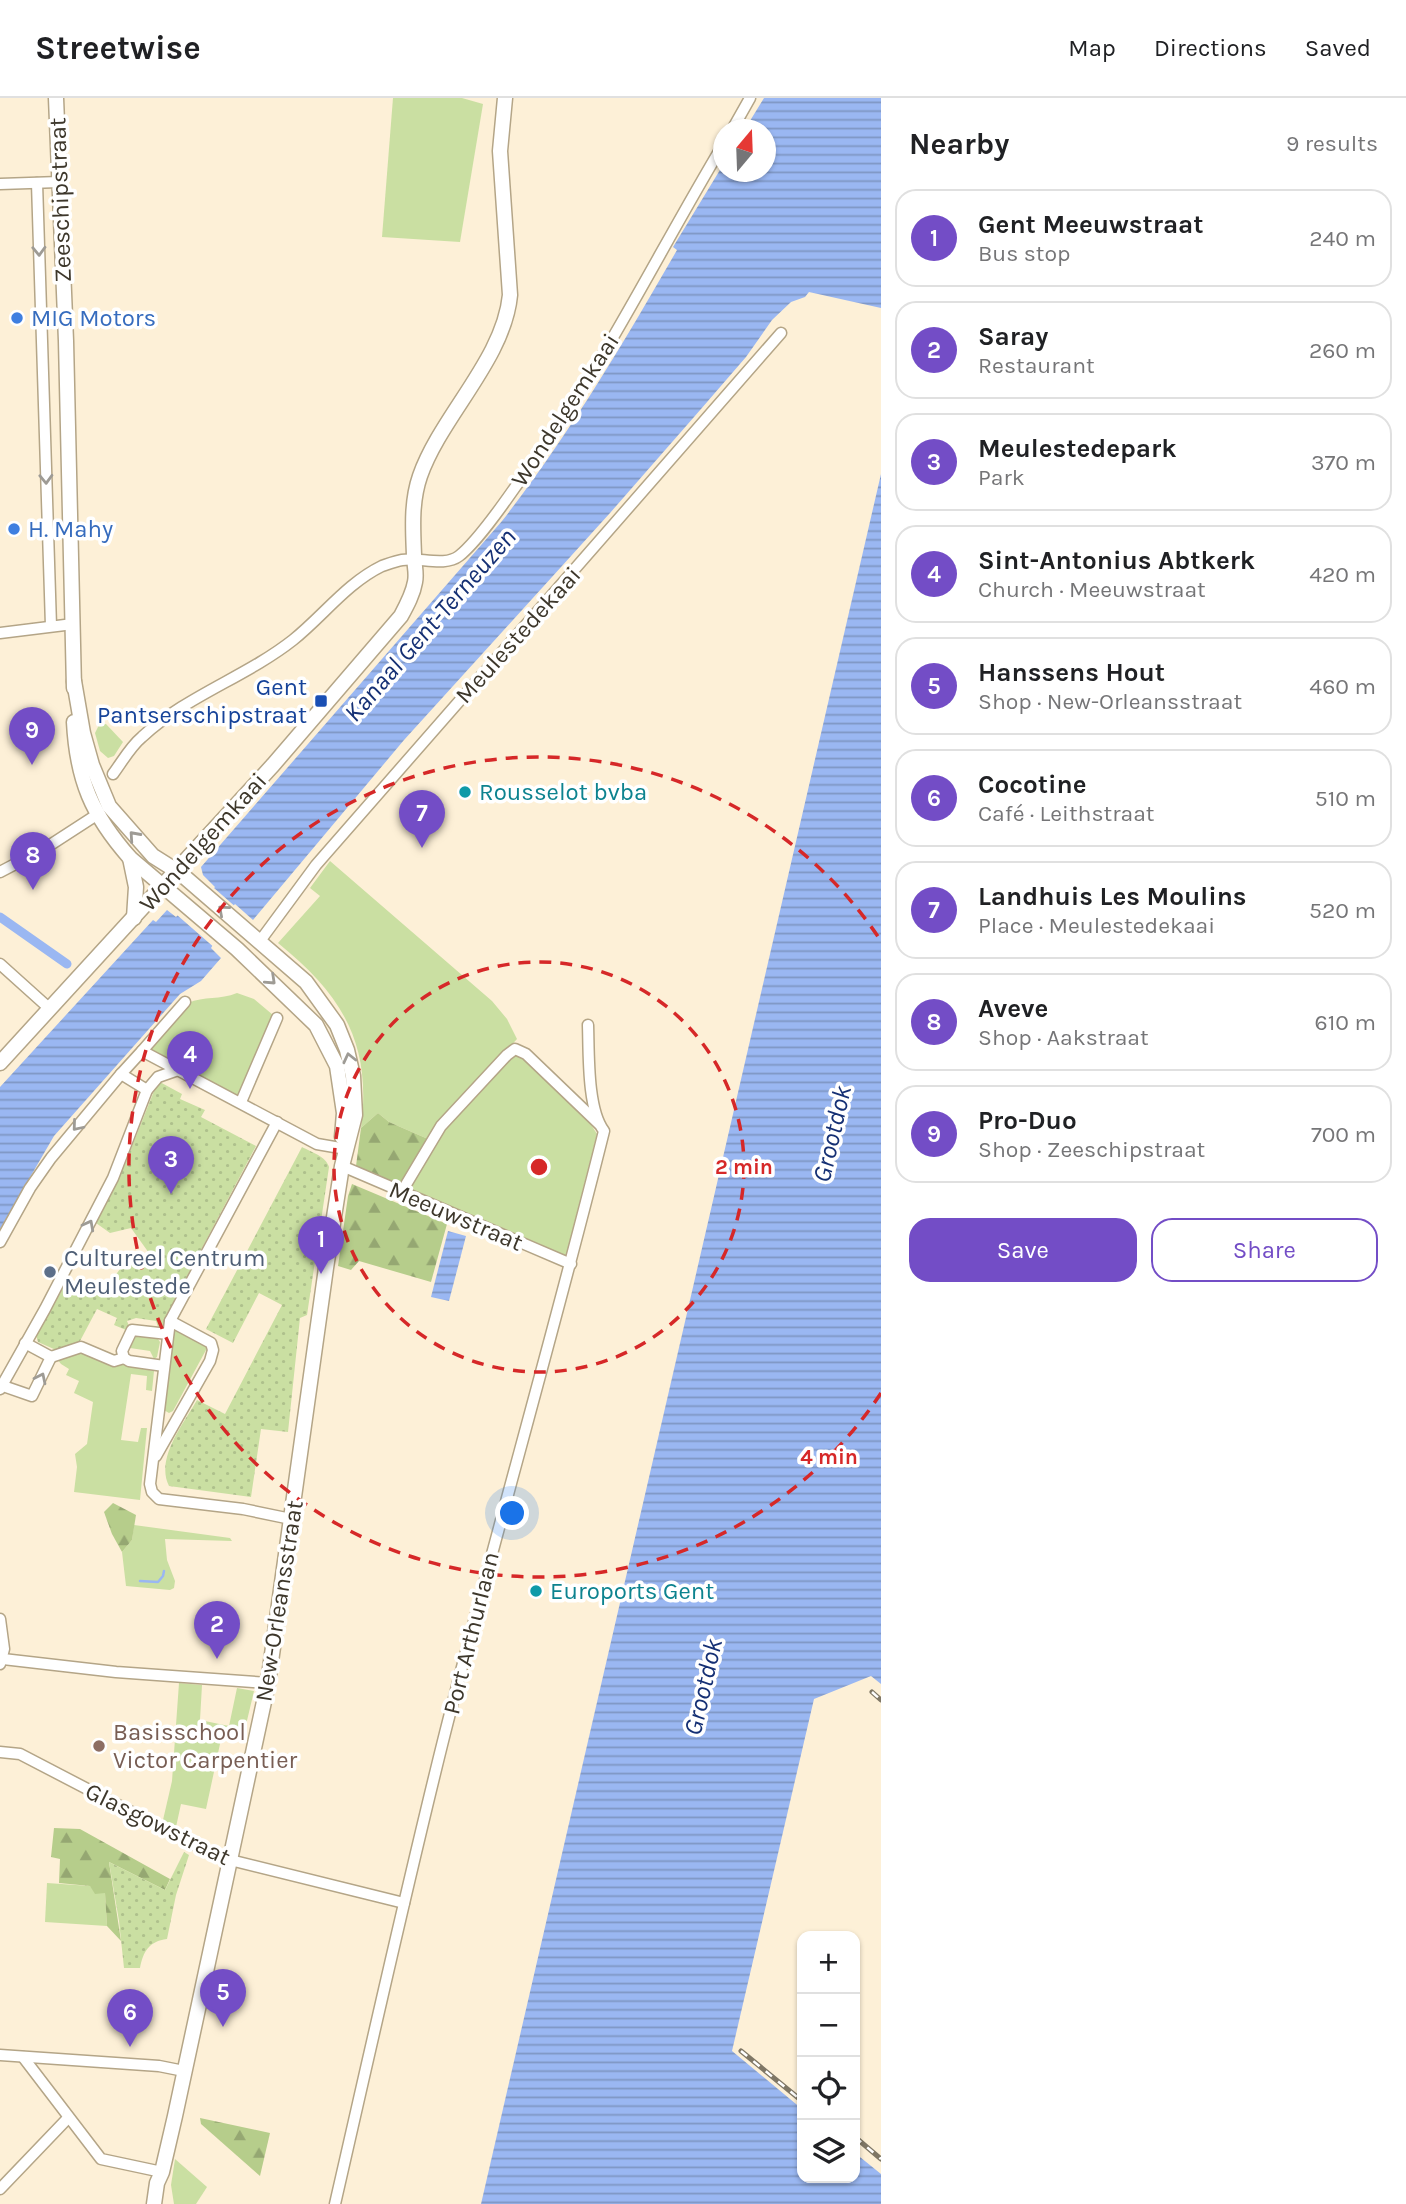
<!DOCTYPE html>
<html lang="en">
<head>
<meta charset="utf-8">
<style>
  body { margin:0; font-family:Karla,sans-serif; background:#f2f2f2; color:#202124 }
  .controls { position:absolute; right:21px; bottom:21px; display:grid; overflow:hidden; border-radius:14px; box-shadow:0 2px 5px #0004 }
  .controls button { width:63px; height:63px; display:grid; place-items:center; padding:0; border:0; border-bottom:2px solid #e0e0e0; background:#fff; color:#202124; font:35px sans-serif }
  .compass { position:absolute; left:713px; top:21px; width:63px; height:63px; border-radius:50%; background:#fff; box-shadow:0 2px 5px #0004; rotate:19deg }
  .you { position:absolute; left:513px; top:1416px; width:24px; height:24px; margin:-18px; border:5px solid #fff; border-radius:50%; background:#1a73e8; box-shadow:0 0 0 10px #1a73e833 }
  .badge { display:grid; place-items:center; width:46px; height:46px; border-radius:50%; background:#734dc6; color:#fff; font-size:23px; font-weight:700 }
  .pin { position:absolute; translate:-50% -58px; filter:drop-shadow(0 2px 4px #0008) }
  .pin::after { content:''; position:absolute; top:37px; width:24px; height:21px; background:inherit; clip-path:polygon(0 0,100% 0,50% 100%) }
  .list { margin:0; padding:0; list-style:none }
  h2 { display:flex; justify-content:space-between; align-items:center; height:91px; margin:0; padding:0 28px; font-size:30px }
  h2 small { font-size:23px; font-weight:400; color:#757577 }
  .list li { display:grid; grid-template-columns:46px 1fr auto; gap:21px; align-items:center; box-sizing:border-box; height:98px; margin:0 14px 14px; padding:0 14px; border:2px solid #e0e0e0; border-radius:21px }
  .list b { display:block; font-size:26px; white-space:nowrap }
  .list p { margin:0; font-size:23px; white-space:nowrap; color:#757577 }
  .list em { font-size:23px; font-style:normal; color:#757577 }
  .actions { display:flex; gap:14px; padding:21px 28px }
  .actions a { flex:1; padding:16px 0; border:2px solid #734dc6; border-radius:21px; text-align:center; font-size:24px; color:#734dc6 }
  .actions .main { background:#734dc6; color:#fff }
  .icon { flex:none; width:38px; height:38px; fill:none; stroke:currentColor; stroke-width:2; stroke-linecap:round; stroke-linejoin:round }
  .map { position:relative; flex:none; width:881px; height:2106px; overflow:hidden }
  header { display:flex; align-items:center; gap:42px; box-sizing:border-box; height:98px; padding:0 35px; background:#fff; border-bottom:2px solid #e0e0e0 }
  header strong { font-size:33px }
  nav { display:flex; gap:38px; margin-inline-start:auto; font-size:24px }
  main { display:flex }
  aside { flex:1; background:#fff }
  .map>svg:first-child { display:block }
  .grass { fill:#cadfa2 }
  .forest { fill:url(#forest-firs) }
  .park { fill:url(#park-dots) }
  .water { fill:url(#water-rules) }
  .pier { fill:#fdf0d7 }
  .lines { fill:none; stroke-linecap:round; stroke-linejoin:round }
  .stream { stroke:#9ab7f2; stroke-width:2.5 }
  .canal { stroke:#9ab7f2; stroke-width:9 }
  .minor-casing { stroke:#b4a587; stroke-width:13 }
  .major-casing { stroke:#b4a587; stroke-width:17 }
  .minor { stroke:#fff; stroke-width:10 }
  .major { stroke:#fff; stroke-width:14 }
  .rail-casing { stroke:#7f7766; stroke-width:5 }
  .rail { stroke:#fff; stroke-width:2.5; stroke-dasharray:8; stroke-linecap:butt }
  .oneway { stroke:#9e9b95 }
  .ring { fill:none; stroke:#d62828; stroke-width:3.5; stroke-dasharray:12 9 }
  .shop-dot { fill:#3f7fe0; stroke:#fff; stroke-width:2.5 }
  .transit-dot { fill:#1a4fb4; stroke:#fff; stroke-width:2.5 }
  .culture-dot { fill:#0f9aa8; stroke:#fff; stroke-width:2.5 }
  .service-dot { fill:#5c6f8a; stroke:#fff; stroke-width:2.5 }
  .education-dot { fill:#8d6e63; stroke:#fff; stroke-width:2.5 }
  .labels { text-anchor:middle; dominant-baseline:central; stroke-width:7; stroke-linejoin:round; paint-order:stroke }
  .street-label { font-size:24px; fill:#3d372b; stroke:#fff }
  .shop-label { font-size:24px; fill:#366cbe; stroke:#fff; text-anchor:start }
  .transit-label { font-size:24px; fill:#164399; stroke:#fff; text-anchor:end }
  .culture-label { font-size:24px; fill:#0d838f; stroke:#fff; text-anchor:start }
  .service-label { font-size:24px; fill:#4e5e75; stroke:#fff; text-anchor:start }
  .education-label { font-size:24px; fill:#785e54; stroke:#fff; text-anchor:start }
  .water-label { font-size:26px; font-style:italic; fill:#153074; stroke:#fff }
  .centre { fill:#d62828; stroke:#fff; stroke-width:3.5 }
  .ring-label { font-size:21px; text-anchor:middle; font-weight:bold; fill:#d62828; stroke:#fff; stroke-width:7; stroke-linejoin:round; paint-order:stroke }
</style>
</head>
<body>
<header>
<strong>Streetwise</strong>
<nav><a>Map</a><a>Directions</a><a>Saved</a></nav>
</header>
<main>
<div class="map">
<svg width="881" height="2106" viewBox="0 0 881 2106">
  <defs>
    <pattern id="forest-firs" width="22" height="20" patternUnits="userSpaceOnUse" patternTransform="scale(1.75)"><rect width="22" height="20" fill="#b6cd8b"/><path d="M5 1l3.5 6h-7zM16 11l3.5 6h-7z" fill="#95a772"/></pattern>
    <pattern id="park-dots" width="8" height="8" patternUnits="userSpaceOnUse" patternTransform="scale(1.75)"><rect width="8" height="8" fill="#cadfa2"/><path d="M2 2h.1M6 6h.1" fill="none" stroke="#aec08c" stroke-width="1.8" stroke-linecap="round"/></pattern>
    <pattern id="water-rules" width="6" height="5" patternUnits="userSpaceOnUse" patternTransform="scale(1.75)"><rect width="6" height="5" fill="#9ab7f2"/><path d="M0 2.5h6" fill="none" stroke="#7f96c4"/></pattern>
  </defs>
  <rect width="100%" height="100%" fill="#fdf0d7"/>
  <g class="grass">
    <path d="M393 0H462L483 6 460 144 382 139Z"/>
    <path d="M106 626 123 644 114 658 108 660 100 653 95 635 99 627Z"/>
    <path d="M330 763 492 903 507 921 517 941 438 1026 428 1041 389 1024 378 1015 361 1030C372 945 342 897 278 845L320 798 310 790Z"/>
    <path d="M237 895 254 901 273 917 239 1000 150 952C158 941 177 910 188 905 204 898 220 902 237 895Z"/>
    <path d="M513 957 521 958 527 963 590 1025 597 1036 566 1158 409 1092 446 1028Z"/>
    <path d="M180 1231 206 1246V1252L173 1313 169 1315 162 1311 173 1232Z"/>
    <path d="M136 1238 158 1241 160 1244 157 1259 154 1261 150 1253 130 1250Z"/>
    <path d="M81 1251 109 1264 154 1273 152 1293 146 1292 147 1278 131 1276 121 1342 138 1344 141 1330H147L140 1402 74 1394 77 1369 75 1356 87 1346 93 1304 74 1295 79 1283 66 1277 69 1271 61 1266 57 1261Z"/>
    <path d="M134 1427 230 1440 232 1443 165 1441 167 1462 175 1483 174 1490 170 1492 126 1488 122 1454 132 1442Z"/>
    <path d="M179 1585 202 1587 200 1622 229 1628 237 1590 254 1593 245 1631 223 1632 206 1711 181 1706 176 1729 163 1722 172 1683Z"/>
    <path d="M47 1785 90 1788 105 1795 107 1828 45 1824Z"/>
    <path d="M175 2061 207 2089 196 2106H174L171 2087Z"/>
  </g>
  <g class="forest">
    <path d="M378 1015 389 1024 428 1041 400 1089 356 1068 361 1030Z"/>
    <path d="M352 1086 447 1126 431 1184 359 1163 351 1172 338 1168 348 1098Z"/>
    <path d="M113 1405 136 1417 132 1442 122 1454 112 1436 104 1414Z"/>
    <path d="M54 1730 80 1731 170 1781 165 1792 109 1764 121 1843 107 1828 105 1795 95 1796 90 1788 59 1785 60 1761 51 1759Z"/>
    <path d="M200 2020 270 2035 260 2078 201 2026Z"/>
  </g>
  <g class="park">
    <path d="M158 983 182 996 180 1001 205 1012 201 1019 256 1048 165 1220 164 1227 158 1229 156 1223 136 1220 127 1223 129 1228 126 1232 114 1227 117 1220 97 1211 80 1243 56 1252 38 1244 36 1237 66 1185 86 1196 97 1187 106 1190 123 1167 149 1155 131 1130 110 1135 96 1125 125 1066Z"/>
    <path d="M302 1049C311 1054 326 1058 329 1069L307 1217 300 1220 288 1334 261 1331 251 1399 169 1388C155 1361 184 1325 197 1302L225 1316 282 1207 259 1195 233 1245 206 1231Z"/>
    <path d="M184 1754 189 1757 176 1797 167 1841C149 1843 143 1854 140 1870H124L119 1823 109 1764 165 1792Z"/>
  </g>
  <g class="water">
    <path d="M764 0H881V210L809 194 805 199 791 204 772 222 746 259 701 311 610 415 404 642 253 822 235 806 207 838 214 845 211 850 221 860 201 883 180 896 54 1038 0 1131V989L153 822 156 824 167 812 176 819 180 815 187 821 215 789 203 777 201 769 502 423C569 337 623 246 677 152L673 149 723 67 724 74H766V32L745 31Z"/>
    <path d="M881 376V1586L871 1578 814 1601 732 1953 802 2011V2080H855V2055L881 2076V2106H481Z"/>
    <path d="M448 1133 466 1138 449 1203 431 1199Z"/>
  </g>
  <path class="pier" d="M206 783 254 825 235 810 211 838 218 844 216 849 224 858 177 817 181 812 186 816 210 789Z"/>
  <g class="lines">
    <path class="stream" d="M140 1483 158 1484 163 1478 164 1473"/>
    <path class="canal" d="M0 819 67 866"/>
    <g class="minor-casing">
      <g id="minor">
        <path d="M732 32 750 0"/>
        <path d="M37 85 51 528"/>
        <path d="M0 86 59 84"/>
        <path d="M0 535 73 526"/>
        <path d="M113 676C122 664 130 649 142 639 186 598 246 579 293 542 323 518 347 485 382 468 388 466 396 463 402 462 419 459 445 469 459 458 477 444 502 408 516 388 597 281 655 160 724 45"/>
        <path d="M0 774 44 751 98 716"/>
        <path d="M260 843 316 767 781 235"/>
        <path d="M0 866 50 911"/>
        <path d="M142 953 185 904"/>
        <path d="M147 992 121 976 142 953 317 1046 346 1051"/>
        <path d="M241 1004 277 920"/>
        <path d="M277 1024 170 1223 150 1386 152 1394 159 1401 243 1411 291 1421"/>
        <path d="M342 1068 571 1166"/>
        <path d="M401 1095 441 1028 507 957 515 951 526 956 599 1026"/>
        <path d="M0 1144 30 1090 51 1060 121 976"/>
        <path d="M51 1259 81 1249 114 1263 124 1260"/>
        <path d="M164 1268 129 1263 124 1260 122 1253 132 1232 168 1236"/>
        <path d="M0 1287 32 1298 51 1259 25 1245"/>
        <path d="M0 1291 45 1211 113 1080 147 992 158 979 178 972"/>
        <path d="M156 1358 210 1263 213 1252 211 1245 170 1223"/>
        <path d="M0 1521 4 1551 0 1566"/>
        <path d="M3 1561 116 1574 268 1585"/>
        <path d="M0 1654 20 1656 218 1759 404 1805"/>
        <path d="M0 1957 159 1968 184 1973"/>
        <path d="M23 1959 101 2061 162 2074"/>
        <path d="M0 2091 68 2020"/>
        <path d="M335 2106C371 1949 406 1791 445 1635 496 1434 554 1234 604 1033 587 1011 589 954 588 927"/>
      </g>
    </g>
    <g class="major-casing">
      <g id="major">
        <path d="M56 0 66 243 74 590"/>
        <path d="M74 583 83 635 92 667 109 708 153 758 180 775 306 884 337 927 347 952 353 978 355 1017 342 1068 326 1170 268 1585 175 2018 162 2074 157 2085 154 2106"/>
        <path d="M74 624C77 682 92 717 130 760L237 851 316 927 337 968 344 1015 342 1039"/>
        <path d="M130 760 136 789 134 820"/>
        <path d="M0 965 273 667 401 518C407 507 413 496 415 484 417 475 414 467 414 457 413 431 411 404 420 378 441 318 504 261 510 197L500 53 505 0"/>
      </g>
    </g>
    <use href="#minor" class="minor"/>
    <use href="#major" class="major"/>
    <g class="rail-casing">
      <g id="rail">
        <path d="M872 1594 881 1602"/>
        <path d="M741 1953 802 2003"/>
        <path d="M855 2039 881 2061"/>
      </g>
    </g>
    <use href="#rail" class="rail"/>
  </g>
  <defs><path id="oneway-chevron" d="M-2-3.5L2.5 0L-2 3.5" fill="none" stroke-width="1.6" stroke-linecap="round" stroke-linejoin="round" transform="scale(1.75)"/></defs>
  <g class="oneway">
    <use href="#oneway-chevron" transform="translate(39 153) rotate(88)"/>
    <use href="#oneway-chevron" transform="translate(46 381) rotate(88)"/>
    <use href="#oneway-chevron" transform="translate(134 738) rotate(-132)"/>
    <use href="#oneway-chevron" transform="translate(223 812) rotate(-139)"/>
    <use href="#oneway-chevron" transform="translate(271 882) rotate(43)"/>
    <use href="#oneway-chevron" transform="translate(349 960) rotate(-103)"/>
    <use href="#oneway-chevron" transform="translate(77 1028) rotate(130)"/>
    <use href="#oneway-chevron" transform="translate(89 1127) rotate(-62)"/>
    <use href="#oneway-chevron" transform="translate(41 1280) rotate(-64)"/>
  </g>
  <g class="ring">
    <circle cx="539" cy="1069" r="205"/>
    <path d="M881 1295A410 410 0 1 1 881 843"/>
  </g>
  <g class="shop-dot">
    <circle cx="17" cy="220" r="7"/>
    <circle cx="14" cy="431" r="7"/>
  </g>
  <rect class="transit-dot" x="314" y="596" width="14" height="14" rx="3.5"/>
  <g class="culture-dot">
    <circle cx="465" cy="694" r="7"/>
    <circle cx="536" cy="1493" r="7"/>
  </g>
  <circle class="service-dot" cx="50" cy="1174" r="7"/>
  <circle class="education-dot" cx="99" cy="1648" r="7"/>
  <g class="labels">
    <g class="street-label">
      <text transform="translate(60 102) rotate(-92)">Zeeschipstraat</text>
      <text transform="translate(565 312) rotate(-57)">Wondelgemkaai</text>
      <text transform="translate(518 537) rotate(-48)">Meulestedekaai</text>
      <text transform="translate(203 744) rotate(-48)">Wondelgemkaai</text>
      <text transform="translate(456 1118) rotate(23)">Meeuwstraat</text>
      <text transform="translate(279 1503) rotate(-81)">New-Orleansstraat</text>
      <text transform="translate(471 1535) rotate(-76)">Port Arthurlaan</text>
      <text transform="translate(158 1726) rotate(26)">Glasgowstraat</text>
    </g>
    <g class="shop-label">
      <text x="31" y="220">MIG Motors</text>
      <text x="28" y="431">H. Mahy</text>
    </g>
    <g class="transit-label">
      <text x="307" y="589">Gent<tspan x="307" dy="28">Pantserschipstraat</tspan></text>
    </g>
    <g class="culture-label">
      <text x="479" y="694">Rousselot bvba</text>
      <text x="550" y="1493">Euroports Gent</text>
    </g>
    <g class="service-label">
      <text x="64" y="1160">Cultureel Centrum<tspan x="64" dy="28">Meulestede</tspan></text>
    </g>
    <g class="education-label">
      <text x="113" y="1634">Basisschool<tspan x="113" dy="28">Victor Carpentier</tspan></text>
    </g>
    <g class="water-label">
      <text transform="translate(430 527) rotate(-49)">Kanaal Gent-Terneuzen</text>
      <text transform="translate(832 1036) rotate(-77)">Grootdok</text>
      <text transform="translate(703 1589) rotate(-77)">Grootdok</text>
    </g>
  </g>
  <circle cx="539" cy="1069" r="10" class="centre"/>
  <g class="ring-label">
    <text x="744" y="1076">2 min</text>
    <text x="829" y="1366">4 min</text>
  </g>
</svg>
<div class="controls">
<button>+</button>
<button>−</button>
<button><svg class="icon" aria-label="locate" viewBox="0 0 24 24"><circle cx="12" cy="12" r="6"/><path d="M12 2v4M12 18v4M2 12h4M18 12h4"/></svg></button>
<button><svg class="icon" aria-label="layers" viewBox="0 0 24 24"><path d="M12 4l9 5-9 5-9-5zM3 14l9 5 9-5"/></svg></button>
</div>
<svg class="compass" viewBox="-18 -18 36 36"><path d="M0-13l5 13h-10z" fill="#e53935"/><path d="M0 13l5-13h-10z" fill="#757577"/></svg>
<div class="you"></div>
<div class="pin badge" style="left:321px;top:1176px">1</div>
<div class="pin badge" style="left:217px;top:1561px">2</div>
<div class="pin badge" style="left:171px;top:1096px">3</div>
<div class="pin badge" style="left:190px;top:991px">4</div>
<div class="pin badge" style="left:223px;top:1929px">5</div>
<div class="pin badge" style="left:130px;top:1949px">6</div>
<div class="pin badge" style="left:422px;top:750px">7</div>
<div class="pin badge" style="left:33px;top:792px">8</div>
<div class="pin badge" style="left:32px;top:667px">9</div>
</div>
<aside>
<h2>Nearby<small>9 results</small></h2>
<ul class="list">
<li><span class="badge">1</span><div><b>Gent Meeuwstraat</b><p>Bus stop</p></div><em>240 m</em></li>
<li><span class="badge">2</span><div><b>Saray</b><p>Restaurant</p></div><em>260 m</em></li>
<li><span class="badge">3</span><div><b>Meulestedepark</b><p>Park</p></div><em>370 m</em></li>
<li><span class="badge">4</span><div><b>Sint-Antonius Abtkerk</b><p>Church · Meeuwstraat</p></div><em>420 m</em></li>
<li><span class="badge">5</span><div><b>Hanssens Hout</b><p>Shop · New-Orleansstraat</p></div><em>460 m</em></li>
<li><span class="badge">6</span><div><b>Cocotine</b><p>Café · Leithstraat</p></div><em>510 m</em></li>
<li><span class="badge">7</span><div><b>Landhuis Les Moulins</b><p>Place · Meulestedekaai</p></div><em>520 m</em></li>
<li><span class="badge">8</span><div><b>Aveve</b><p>Shop · Aakstraat</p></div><em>610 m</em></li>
<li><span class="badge">9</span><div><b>Pro-Duo</b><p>Shop · Zeeschipstraat</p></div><em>700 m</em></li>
</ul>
<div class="actions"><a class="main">Save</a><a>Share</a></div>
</aside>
</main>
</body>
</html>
